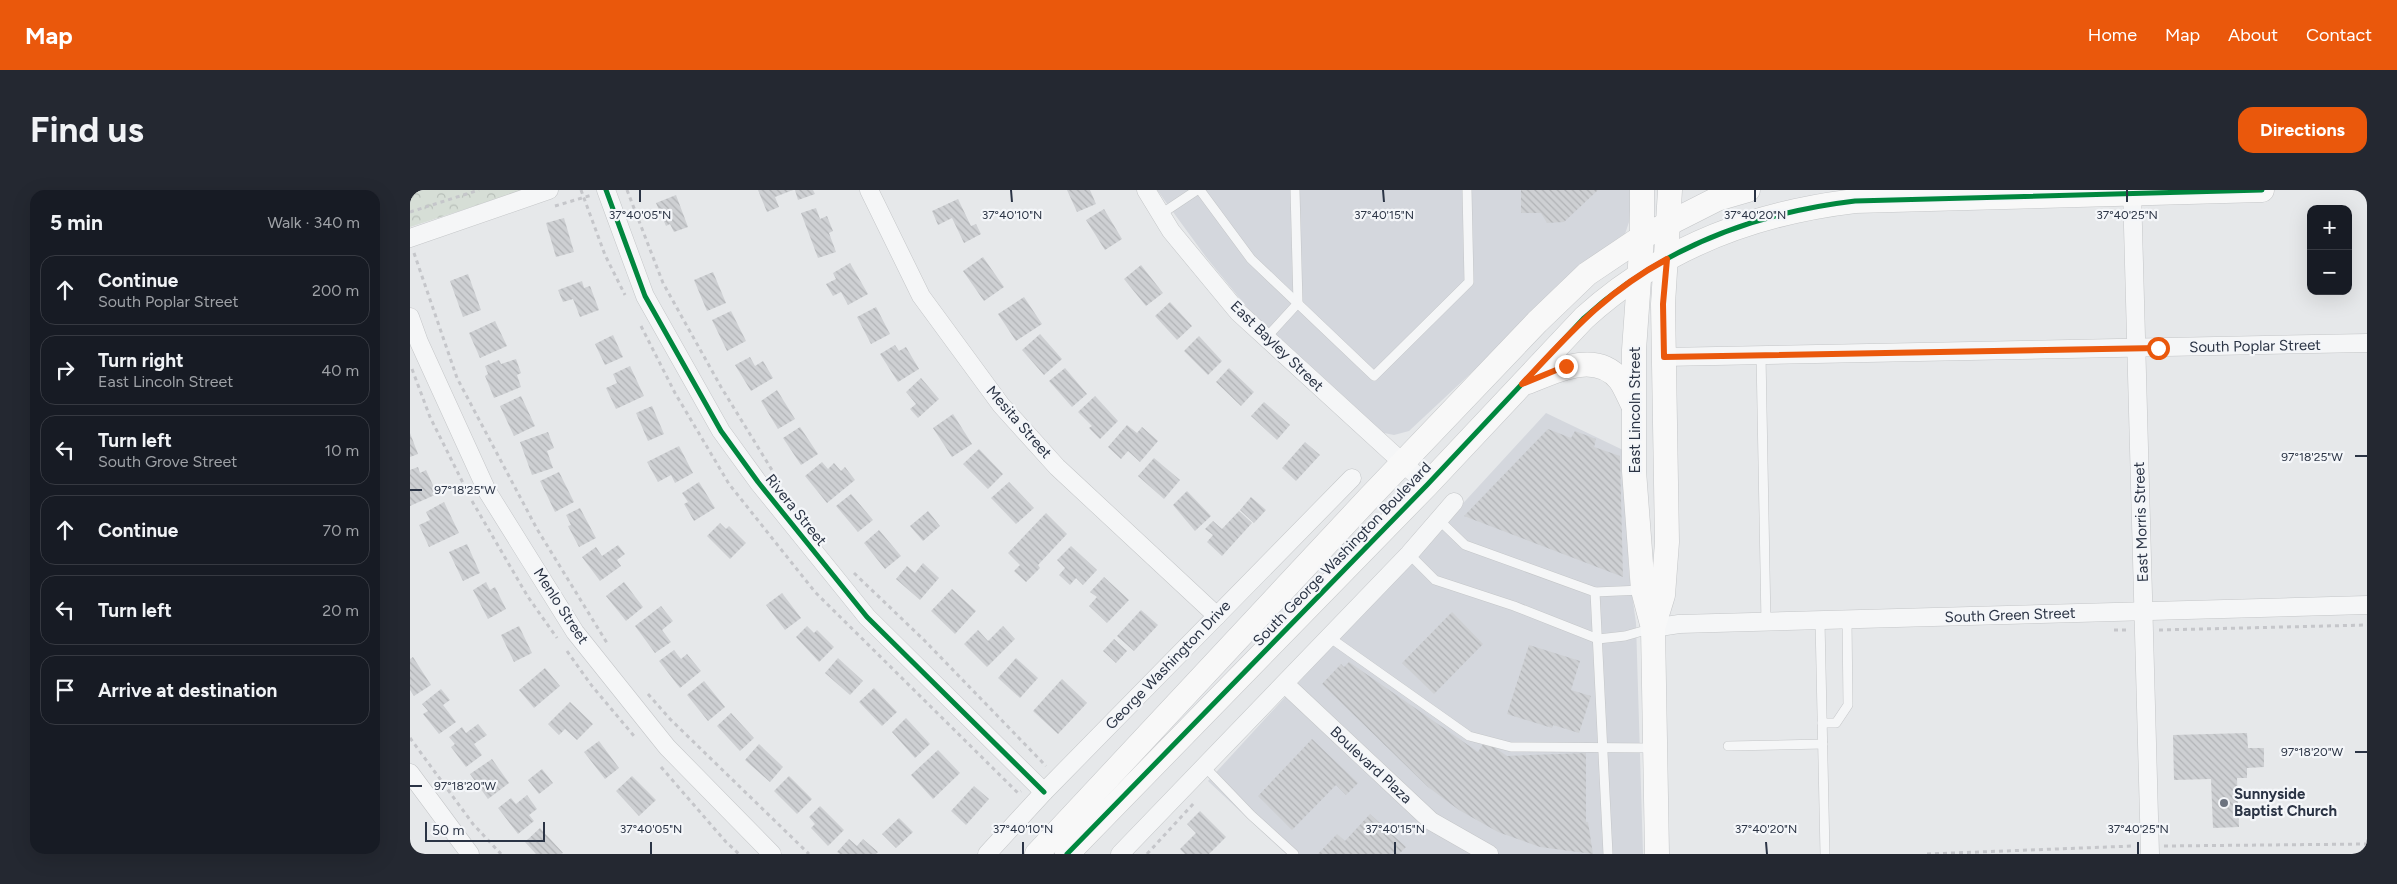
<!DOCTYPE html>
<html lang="en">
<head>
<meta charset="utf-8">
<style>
  body { margin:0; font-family:Figtree,sans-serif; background:#242831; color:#f1f3f6 }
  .controls { position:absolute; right:15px; top:15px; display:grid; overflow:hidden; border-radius:10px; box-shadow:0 5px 20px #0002 }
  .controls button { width:45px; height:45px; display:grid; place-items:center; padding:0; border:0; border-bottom:1px solid #363941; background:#171b24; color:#f1f3f6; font:25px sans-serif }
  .scale { position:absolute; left:15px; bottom:12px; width:120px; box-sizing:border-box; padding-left:5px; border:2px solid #2b3445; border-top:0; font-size:14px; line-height:18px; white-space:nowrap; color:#2b3445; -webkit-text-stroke:4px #f4f6f9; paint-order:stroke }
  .stop { position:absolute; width:15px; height:15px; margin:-11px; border:4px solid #ea580c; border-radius:50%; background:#fff }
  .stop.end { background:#ea580c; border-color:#fff; box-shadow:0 1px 5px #0008 }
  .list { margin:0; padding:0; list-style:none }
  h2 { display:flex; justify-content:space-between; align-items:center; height:65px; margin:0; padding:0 20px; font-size:21px }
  h2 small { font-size:16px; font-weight:400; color:#9ea1a6 }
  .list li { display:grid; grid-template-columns:32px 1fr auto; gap:15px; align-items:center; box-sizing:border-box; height:70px; margin:0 10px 10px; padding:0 10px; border:1px solid #363941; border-radius:15px }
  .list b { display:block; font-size:19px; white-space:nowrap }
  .list p { margin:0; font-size:16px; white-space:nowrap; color:#9ea1a6 }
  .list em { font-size:16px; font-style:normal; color:#9ea1a6 }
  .icon { flex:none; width:28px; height:28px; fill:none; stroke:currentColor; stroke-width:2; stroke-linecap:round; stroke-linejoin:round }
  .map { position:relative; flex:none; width:1957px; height:664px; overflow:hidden; border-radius:15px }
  header { display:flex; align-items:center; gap:30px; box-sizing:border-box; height:70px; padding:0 25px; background:#ea580c; color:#fff }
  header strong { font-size:24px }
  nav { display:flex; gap:28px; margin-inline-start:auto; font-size:18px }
  .intro { display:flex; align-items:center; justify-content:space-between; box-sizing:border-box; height:120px; padding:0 30px }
  h1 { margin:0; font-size:35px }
  .button { padding:12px 22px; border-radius:15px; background:#ea580c; color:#fff; font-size:18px; font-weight:700 }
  main { display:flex; gap:30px; padding:0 30px }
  aside { flex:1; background:#171b24; border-radius:15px; box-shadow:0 5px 20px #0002 }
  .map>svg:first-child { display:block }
  .built { fill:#d4d7dd }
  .forest { fill:url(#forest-crowns) }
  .building { fill:url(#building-back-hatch) }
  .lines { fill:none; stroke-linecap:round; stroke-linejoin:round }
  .lane-casing { stroke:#c4c6c8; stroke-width:10 }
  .street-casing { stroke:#c4c6c8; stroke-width:19 }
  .secondary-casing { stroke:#c4c6c8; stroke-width:25 }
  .path { stroke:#c5c6ca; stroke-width:3; stroke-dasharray:4 4; stroke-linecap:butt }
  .lane { stroke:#f5f6f7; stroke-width:9 }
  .street { stroke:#f5f6f7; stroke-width:18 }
  .secondary { stroke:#f8f8f8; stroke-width:24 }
  .cycleway-casing { stroke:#f4f6f9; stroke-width:8 }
  .cycleway { stroke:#00873e; stroke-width:5 }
  .route { stroke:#ea580c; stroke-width:6 }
  .ticks { fill:none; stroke:#2b3445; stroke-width:2 }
  .poi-dot { fill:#6c737f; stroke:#f4f6f9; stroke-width:2 }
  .labels { text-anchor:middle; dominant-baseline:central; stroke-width:4.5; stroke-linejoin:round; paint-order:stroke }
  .street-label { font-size:15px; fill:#2b3445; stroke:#f4f6f9 }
  .poi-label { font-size:15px; font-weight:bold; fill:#2b3445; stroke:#f4f6f9; text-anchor:start }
  .ticks-label { font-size:12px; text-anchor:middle; fill:#2b3445; stroke:#f4f6f9; stroke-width:4.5; stroke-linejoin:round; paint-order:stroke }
</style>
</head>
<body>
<header>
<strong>Map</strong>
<nav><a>Home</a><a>Map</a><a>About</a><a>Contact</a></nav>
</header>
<div class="intro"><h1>Find us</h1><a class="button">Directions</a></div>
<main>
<aside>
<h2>5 min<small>Walk · 340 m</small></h2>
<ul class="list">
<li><svg class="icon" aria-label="ahead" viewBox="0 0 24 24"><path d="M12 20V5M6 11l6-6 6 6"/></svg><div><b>Continue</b><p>South Poplar Street</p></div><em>200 m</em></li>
<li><svg class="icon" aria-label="right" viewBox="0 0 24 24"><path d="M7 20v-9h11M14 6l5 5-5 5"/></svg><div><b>Turn right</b><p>East Lincoln Street</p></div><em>40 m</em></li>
<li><svg class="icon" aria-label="left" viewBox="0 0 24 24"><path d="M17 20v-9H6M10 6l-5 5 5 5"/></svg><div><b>Turn left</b><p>South Grove Street</p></div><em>10 m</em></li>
<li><svg class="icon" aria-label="ahead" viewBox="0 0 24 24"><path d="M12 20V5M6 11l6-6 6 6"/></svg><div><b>Continue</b></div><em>70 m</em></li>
<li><svg class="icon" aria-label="left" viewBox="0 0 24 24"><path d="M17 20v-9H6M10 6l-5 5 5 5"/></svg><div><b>Turn left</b></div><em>20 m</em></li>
<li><svg class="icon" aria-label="arrive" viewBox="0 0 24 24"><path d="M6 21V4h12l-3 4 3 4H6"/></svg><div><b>Arrive at destination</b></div></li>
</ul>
</aside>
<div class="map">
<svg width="1957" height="664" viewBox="0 0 1957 664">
  <defs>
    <pattern id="forest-crowns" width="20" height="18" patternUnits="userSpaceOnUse" patternTransform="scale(1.25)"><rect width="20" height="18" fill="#d6ded6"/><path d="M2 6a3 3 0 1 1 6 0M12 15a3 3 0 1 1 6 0" fill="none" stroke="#b8bfb9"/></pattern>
    <pattern id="building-back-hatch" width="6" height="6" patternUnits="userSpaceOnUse" patternTransform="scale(1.25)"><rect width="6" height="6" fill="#ced0d3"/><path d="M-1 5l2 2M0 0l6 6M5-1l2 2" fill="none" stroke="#b1b3b6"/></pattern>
  </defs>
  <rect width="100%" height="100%" fill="#e6e8ea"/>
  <g class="built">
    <path d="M747 0H1221V9L1219 32 1215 44 1202 58 1089 157 999 241 984 245 974 243 963 237 844 126 796 67Z"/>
    <path d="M1136 223 1213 260 1219 383 1226 433 1233 664H876L798 591Z"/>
  </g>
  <path class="forest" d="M0 0H114L0 37Z"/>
  <g class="building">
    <path d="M348 0H383L365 7 369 17 357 22Z"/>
    <path d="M385 0H403L405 4 388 10Z"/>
    <path d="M657 0H680L686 14 667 22Z"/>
    <path d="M1111 0H1188L1154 32 1137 33 1131 23H1111Z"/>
    <path d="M266 5 278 37 264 42 260 34 256 36 246 13Z"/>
    <path d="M548 9 561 36 566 34 571 44 554 53 542 28 528 35 522 21Z"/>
    <path d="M406 18 410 29 417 26 423 41 419 43 426 62 408 68 391 23Z"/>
    <path d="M694 19 712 49 695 60 676 30Z"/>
    <path d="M154 28 164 62 146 67 136 33Z"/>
    <path d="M573 67 594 97 574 111 553 81Z"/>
    <path d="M440 73 458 104 438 115 431 102 423 106 416 94 426 89 423 83Z"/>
    <path d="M731 75 753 103 736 116 714 89Z"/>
    <path d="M303 82 316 113 297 121 284 90Z"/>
    <path d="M58 84 71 120 53 127 40 91Z"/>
    <path d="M172 91 174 98 180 96 189 120 170 127 163 109 153 112 148 100Z"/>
    <path d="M614 107 632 134 606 151 588 124Z"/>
    <path d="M760 112 782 136 767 150 745 126Z"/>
    <path d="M466 117 480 144 461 154 447 127Z"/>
    <path d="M321 121 336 151 317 161 302 130Z"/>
    <path d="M85 131 97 156 70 168 59 143Z"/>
    <path d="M630 144 652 169 634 185 612 160Z"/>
    <path d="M203 145 213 167 195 175 185 154Z"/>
    <path d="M789 146 812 171 798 185 774 161Z"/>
    <path d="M485 155 489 161 496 157 509 179 488 192 470 164Z"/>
    <path d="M340 167 345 176 353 171 363 188 341 201 325 175Z"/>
    <path d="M106 169 111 183 107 185 111 197 84 208 75 186 78 184 75 176 89 170 91 174Z"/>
    <path d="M220 176 234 206 206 219 196 198 207 193 203 184Z"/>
    <path d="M655 178 677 204 662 217 639 191Z"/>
    <path d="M819 178 844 202 831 216 806 192Z"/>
    <path d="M511 188 529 209 508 228 500 219 506 214 496 202Z"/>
    <path d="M367 200 385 229 368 239 351 211Z"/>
    <path d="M111 206 125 236 104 246 90 216Z"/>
    <path d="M685 206 708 231 690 249 679 238 682 236 668 222Z"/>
    <path d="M854 212 880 235 867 250 841 226Z"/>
    <path d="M242 216 254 244 238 251 226 223Z"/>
    <path d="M543 224 562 254 542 267 523 238Z"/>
    <path d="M717 235 727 243 732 237 748 251 730 272 718 261 711 269 698 257Z"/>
    <path d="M390 237 408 264 391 275 373 248Z"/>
    <path d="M1138 239 1161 248 1165 241 1186 249 1184 257 1210 266 1213 387 1054 326Z"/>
    <path d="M138 242 144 258 137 261 143 278 122 285 110 252Z"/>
    <path d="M0 243 8 264 0 267Z"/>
    <path d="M895 252 910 265 886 291 872 278Z"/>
    <path d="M269 256 283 283 265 293 261 285 248 292 237 272Z"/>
    <path d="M569 259 593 284 578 299 553 274Z"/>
    <path d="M744 268 770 290 754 309 728 286Z"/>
    <path d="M412 272 418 279 424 273 431 281 435 277 445 290 417 313 395 286Z"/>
    <path d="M8 277 10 283 16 280 27 304 0 316V280Z"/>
    <path d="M149 282 164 312 145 322 130 291Z"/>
    <path d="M289 292 305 318 284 331 274 314 278 312 272 303Z"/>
    <path d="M599 292 624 318 606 334 581 308Z"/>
    <path d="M777 301 801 326 785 341 763 315Z"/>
    <path d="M441 304 463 330 448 342 426 316Z"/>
    <path d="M841 307 856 320 844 333 830 320Z"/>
    <path d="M34 312 49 343 19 357 9 335 20 330 16 322Z"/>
    <path d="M170 318 186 348 169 357 158 336 161 335 156 325Z"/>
    <path d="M518 321 530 336 513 351 500 336Z"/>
    <path d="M829 321 842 333 812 366 797 352 803 345 795 339 803 331 812 339Z"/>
    <path d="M636 323 657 344 628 375 630 378 616 392 604 381 610 375 598 363Z"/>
    <path d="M310 333 316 339 319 336 336 353 320 369 297 346Z"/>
    <path d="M469 340 491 366 475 379 454 353Z"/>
    <path d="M57 354 70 383 53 391 39 362Z"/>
    <path d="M208 355 215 364 207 370 211 376 190 391 172 367 186 357 192 366Z"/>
    <path d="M661 356 687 380 673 395 666 388 660 395 649 385 655 378 647 370Z"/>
    <path d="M513 373 529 388 510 410 486 389 497 376 505 383Z"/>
    <path d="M694 387 719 410 697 433 679 416 687 407 680 402Z"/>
    <path d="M76 392 80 400 85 397 96 419 78 429 63 400Z"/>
    <path d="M214 392 233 417 216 431 196 406Z"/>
    <path d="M542 399 566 421 545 444 521 421Z"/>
    <path d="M372 403 391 428 375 440 356 415Z"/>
    <path d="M251 416 263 431 252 440 261 452 245 463 225 436Z"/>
    <path d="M731 420 748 435 724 461 707 446Z"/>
    <path d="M1042 422 1073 454 1024 504 992 473Z"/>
    <path d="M109 436 122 463 104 472 91 445Z"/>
    <path d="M397 436 404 443 407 440 424 457 409 472 386 447Z"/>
    <path d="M593 436 605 449 577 477 554 454 568 440 578 451Z"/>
    <path d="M704 449 717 461 706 473 693 461Z"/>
    <path d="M1119 455 1170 471 1161 500 1181 506 1169 543 1143 535 1142 538 1097 524Z"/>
    <path d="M264 460 271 469 277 464 291 481 270 498 249 471Z"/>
    <path d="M3 467 21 495 4 506 0 500V469Z"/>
    <path d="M428 468 453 491 440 505 415 483Z"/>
    <path d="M606 468 628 488 610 508 588 488Z"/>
    <path d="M939 472 1068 562 1075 551 1097 566 1176 563V632H1178L1183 664 1130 657 1088 642 1049 620 1018 597 912 494 931 474 934 477Z"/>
    <path d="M135 478 150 496 124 518 109 500Z"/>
    <path d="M652 489 677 513 648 544 623 521Z"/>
    <path d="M294 491 315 517 298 531 277 505Z"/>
    <path d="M464 498 487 522 472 536 449 512Z"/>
    <path d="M31 499 40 510 33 515 46 532 29 544 13 524 18 521 12 514Z"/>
    <path d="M160 512 183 534 167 550 155 539 149 545 138 534Z"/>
    <path d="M321 523 344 548 330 561 307 536Z"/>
    <path d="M496 528 520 554 505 568 482 542Z"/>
    <path d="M68 534 77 545 64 554 72 565 56 577 41 557 45 554 39 547 52 537 56 543Z"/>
    <path d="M1837 543 1838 558H1854V577L1837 578V588H1827L1829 637 1803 638 1801 589 1764 590 1763 545Z"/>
    <path d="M902 549 948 593 936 605 926 595 882 640 848 606Z"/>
    <path d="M189 551 209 578 195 589 174 562Z"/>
    <path d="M349 554 373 577 360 592 335 570Z"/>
    <path d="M528 560 550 583 523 609 501 585Z"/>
    <path d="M82 569 99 593 78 609 60 584Z"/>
    <path d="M132 579 143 593 129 604 118 590Z"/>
    <path d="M222 586 246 610 229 626 206 601Z"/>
    <path d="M379 586 402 609 387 624 364 601Z"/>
    <path d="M564 596 579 609 556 635 541 621Z"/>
    <path d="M117 605 127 619 119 625 124 631 108 644 88 618 101 608 106 614Z"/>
    <path d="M410 616 434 640 418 656 401 638 405 634 399 627Z"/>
    <path d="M790 621 816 647 799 664H775L770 659 786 643 777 634Z"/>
    <path d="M960 624 996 657 989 664H908L927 644 935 651Z"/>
    <path d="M489 628 503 642 486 658 472 644Z"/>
    <path d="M130 638 153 663 151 664H126L115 652Z"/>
    <path d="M439 649 447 656 453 649 468 662 466 664H430L427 662Z"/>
  </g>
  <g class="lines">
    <g class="lane-casing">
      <g id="lane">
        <path d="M790 0 841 69 964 186 1059 92 1057 0"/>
        <path d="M751 24 787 0"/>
        <path d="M856 148 888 113 885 0"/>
        <path d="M1351 165 1356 433"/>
        <path d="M1029 330 1055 355 1185 402 1232 400"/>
        <path d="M999 364 1025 390 1104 416 1188 449 1215 446 1243 438"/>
        <path d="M1185 402 1198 664"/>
        <path d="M1410 431 1415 664"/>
        <path d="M919 447 1059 546 1101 557 1243 558"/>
        <path d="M1412 533H1426L1438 515 1437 431"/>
        <path d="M1318 556 1413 554"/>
        <path d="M795 577 841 625 884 664"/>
      </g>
    </g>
    <g class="street-casing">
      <g id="street">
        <path d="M196 0 235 106 311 241 348 292 457 427 634 602"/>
        <path d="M459 0 511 106 591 215 647 277 807 426"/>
        <path d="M736 0 761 41 828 122 1017 295"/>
        <path d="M1722 0 1740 664"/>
        <path d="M0 48 139 0"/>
        <path d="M0 127 9 152 77 301 165 442 257 557 362 664"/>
        <path d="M1254 167 1957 153"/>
        <path d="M1243 438 1269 434 1957 415"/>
        <path d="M875 494 1021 631 1079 664"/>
        <path d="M0 583 60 664"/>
        <path d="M577 664 634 602 942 288"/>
        <path d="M710 664 999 364 1044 312"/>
      </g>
    </g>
    <g class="secondary-casing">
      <g id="secondary">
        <path d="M1232 0V47L1224 160V281L1233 400 1243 438 1247 664"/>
        <path d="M1118 192C1145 181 1186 160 1210 190 1215 197 1219 207 1223 215"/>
        <path d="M1243 438 1253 405 1257 352 1253 114 1260 0"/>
        <path d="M627 664 959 308 1127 132 1177 84 1232 47 1307 9 1338 0"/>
        <path d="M657 664 1017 295 1174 128C1251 58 1343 23 1445 11L1852 0"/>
      </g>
    </g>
    <g class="path">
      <path d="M171 0 195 65 215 105"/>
      <path d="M217 0 253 93 311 197 365 285"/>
      <path d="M145 16 182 5"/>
      <path d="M0 22 69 0"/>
      <path d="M4 63 47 188 127 339 197 453"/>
      <path d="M231 136 265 203 319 294 405 402 608 603 611 601"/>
      <path d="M2 179 20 227 58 303"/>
      <path d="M62 311 118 407 147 448"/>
      <path d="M444 383 514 450 636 576"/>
      <path d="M1704 440H1718"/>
      <path d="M1749 440 1957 435"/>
      <path d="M157 461 182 496 224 546"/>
      <path d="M238 504 260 529 399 664"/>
      <path d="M0 548 63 634 91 664"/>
      <path d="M251 577 316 652 329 664"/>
      <path d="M1754 656 1957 654"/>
      <path d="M737 664 784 613"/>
      <path d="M1517 664 1723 656"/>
    </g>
    <use href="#lane" class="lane"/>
    <use href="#street" class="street"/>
    <use href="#secondary" class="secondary"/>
    <g class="cycleway-casing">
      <g id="cycleway">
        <path d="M196 0 235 106 311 241 348 292 457 427 634 602"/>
        <path d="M657 664 1017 295 1174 128C1251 58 1343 23 1445 11L1852 0"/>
      </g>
    </g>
    <use href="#cycleway" class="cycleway"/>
  </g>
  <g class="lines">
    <path class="route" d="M1156 176 1112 194C1160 143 1194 103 1257 69L1253 114 1254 167 1748 158"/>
  </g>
  <path class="ticks" d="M230 0V12M601 0 602 12M973 0 974 12M1345 0V12M1717 0V12M1945 266H1957M0 300H12M1945 562H1957M0 596H12M241 652V664M613 652V664M985 652V664M1356 652 1357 664M1728 652V664"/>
  <circle class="poi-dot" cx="1814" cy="613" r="5"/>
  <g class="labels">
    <g class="street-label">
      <text transform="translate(867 156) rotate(44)">East Bayley Street</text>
      <text transform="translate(1845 156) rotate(-1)">South Poplar Street</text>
      <text transform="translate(1225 220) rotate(-90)">East Lincoln Street</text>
      <text transform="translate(609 232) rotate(49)">Mesita Street</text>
      <text transform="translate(386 320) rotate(51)">Rivera Street</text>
      <text transform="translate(1731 332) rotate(-92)">East Morris Street</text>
      <text transform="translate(932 364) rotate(-46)">South George Washington Boulevard</text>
      <text transform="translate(151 416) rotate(57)">Menlo Street</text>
      <text transform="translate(1600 425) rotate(-2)">South Green Street</text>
      <text transform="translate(758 475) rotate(-46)">George Washington Drive</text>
      <text transform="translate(961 575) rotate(43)">Boulevard Plaza</text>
    </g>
    <g class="poi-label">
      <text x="1824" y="604">Sunnyside<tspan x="1824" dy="17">Baptist Church</tspan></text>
    </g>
  </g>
  <g class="ticks-label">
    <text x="230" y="29">37°40'05"N</text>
    <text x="602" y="29">37°40'10"N</text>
    <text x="974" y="29">37°40'15"N</text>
    <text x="1345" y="29">37°40'20"N</text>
    <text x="1717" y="29">37°40'25"N</text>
    <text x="1902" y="271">97°18'25"W</text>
    <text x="55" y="304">97°18'25"W</text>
    <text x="1902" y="566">97°18'20"W</text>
    <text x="55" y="600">97°18'20"W</text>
    <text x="241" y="643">37°40'05"N</text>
    <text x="613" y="643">37°40'10"N</text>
    <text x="985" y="643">37°40'15"N</text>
    <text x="1356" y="643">37°40'20"N</text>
    <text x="1728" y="643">37°40'25"N</text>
  </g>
</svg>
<div class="controls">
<button>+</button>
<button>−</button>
</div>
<div class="scale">50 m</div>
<div class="stop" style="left:1748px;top:158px"></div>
<div class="stop end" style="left:1156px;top:176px"></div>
</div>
</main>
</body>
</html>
